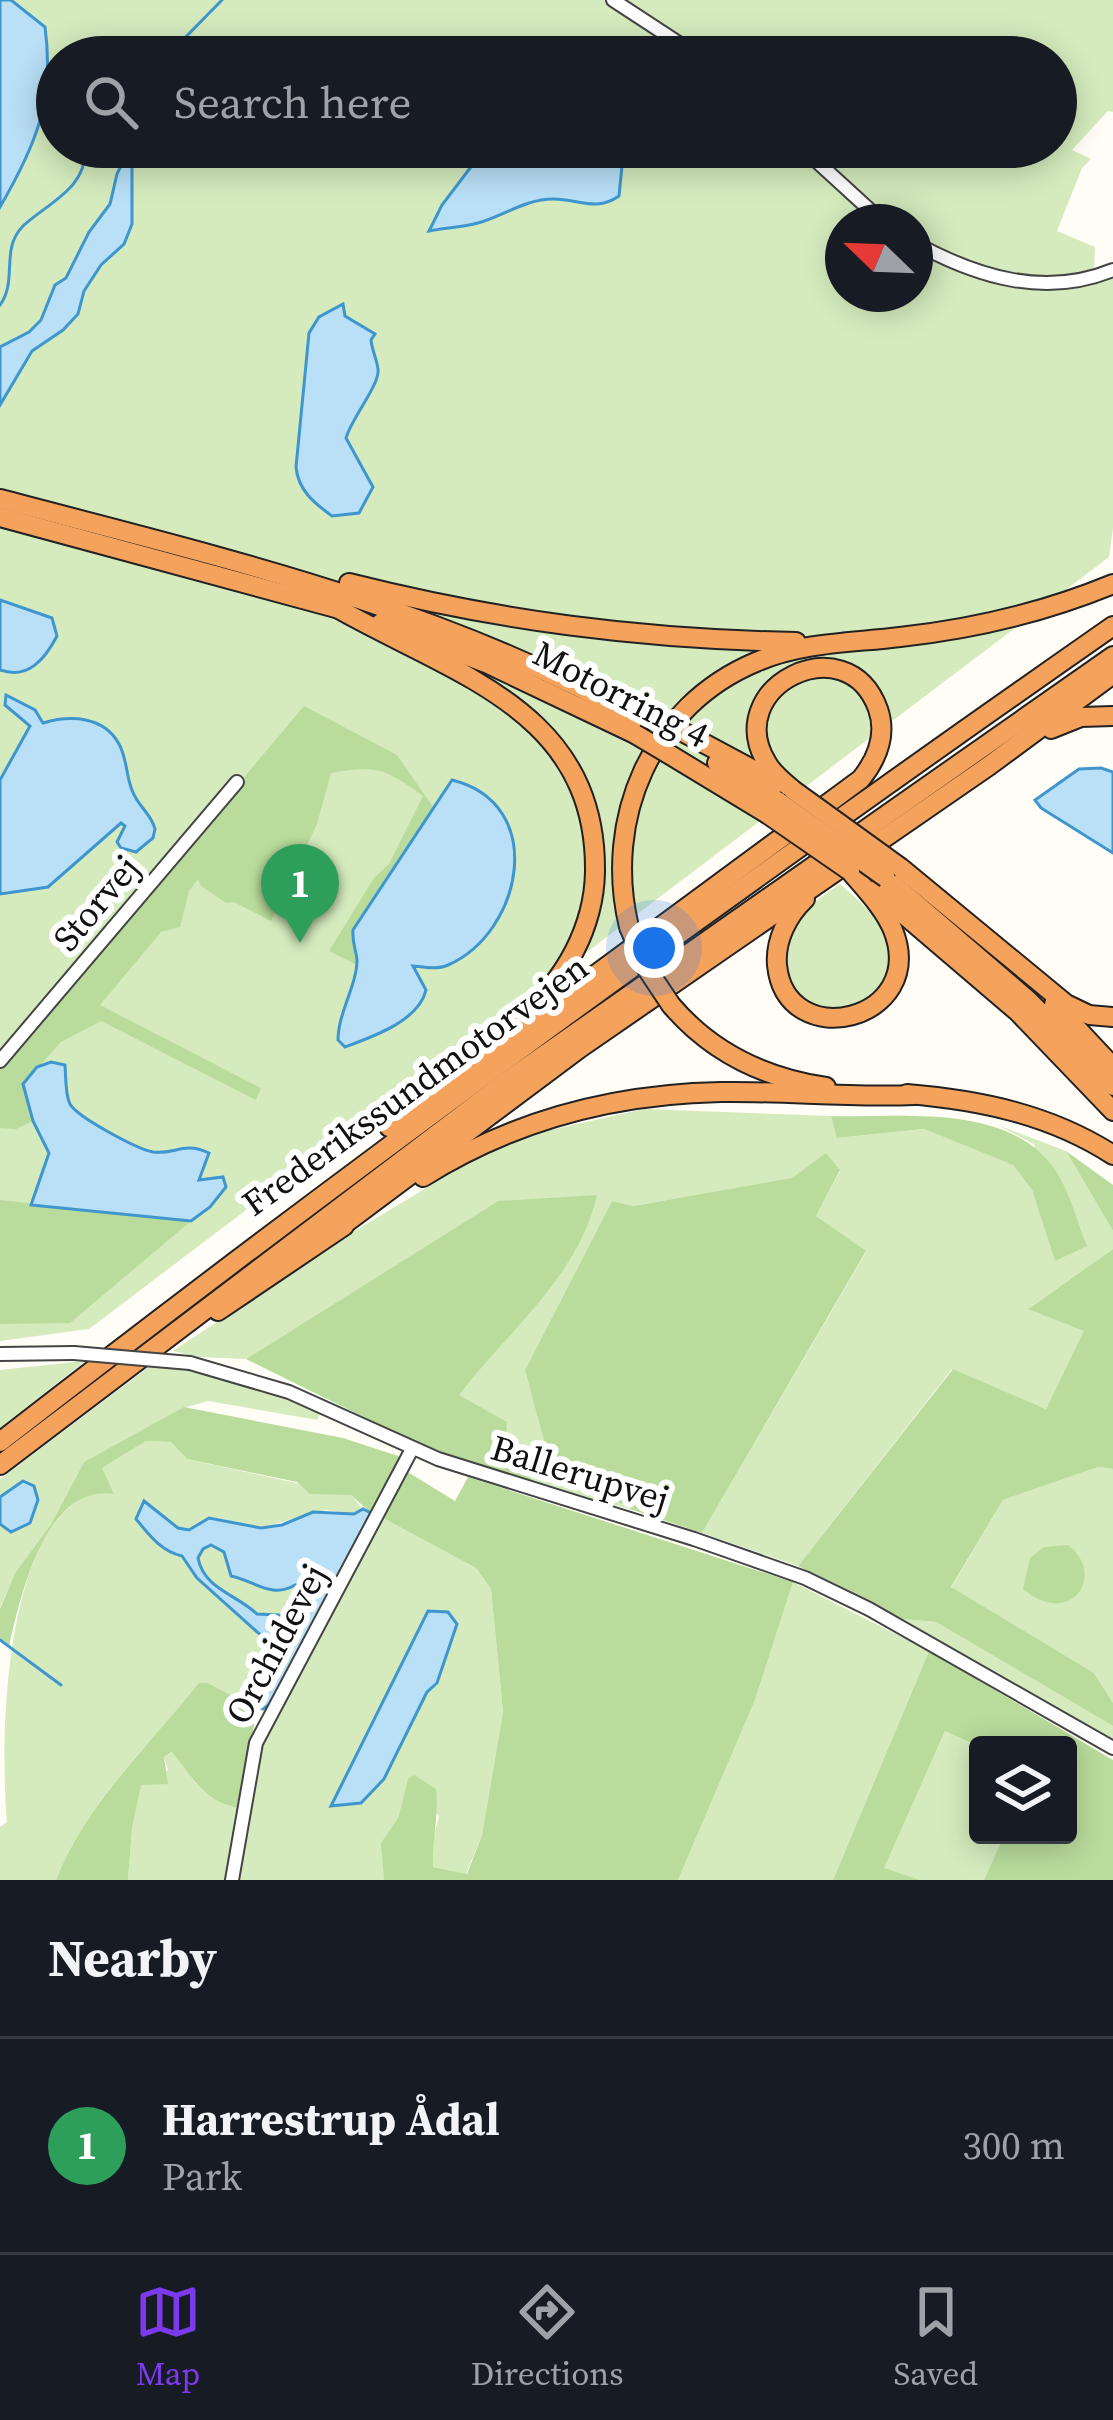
<!DOCTYPE html>
<html lang="en">
<head>
<meta charset="utf-8">
<style>
  body { margin:0; font-family:"Source Serif 4",serif; background:#242831; color:#f1f3f6 }
  .controls { position:absolute; right:36px; bottom:36px; display:grid; overflow:hidden; border-radius:12px; box-shadow:0 6px 30px #0003 }
  .controls button { width:108px; height:108px; display:grid; place-items:center; padding:0; border:0; border-bottom:3px solid #363941; background:#171b24; color:#f1f3f6; font:60px sans-serif }
  .compass { position:absolute; left:825px; top:204px; width:108px; height:108px; border-radius:50%; background:#171b24; box-shadow:0 6px 30px #0003; rotate:293deg }
  .you { position:absolute; left:654px; top:948px; width:42px; height:42px; margin:-30px; border:9px solid #fff; border-radius:50%; background:#1a73e8; box-shadow:0 0 0 18px #1a73e833 }
  .badge { display:grid; place-items:center; width:78px; height:78px; border-radius:50%; background:#7c3aed; color:#fff; font-size:39px; font-weight:700 }
  .pin { position:absolute; translate:-50% -99px; filter:drop-shadow(0 3px 6px #0008) }
  .pin::after { content:''; position:absolute; top:63px; width:42px; height:36px; background:inherit; clip-path:polygon(0 0,100% 0,50% 100%) }
  .list { margin:0; padding:0; list-style:none }
  h2 { display:flex; justify-content:space-between; align-items:center; height:156px; margin:0; padding:0 48px; font-size:51px }
  h2 small { font-size:39px; font-weight:400; color:#9ea1a6 }
  .list li { display:grid; grid-template-columns:78px 1fr auto; gap:36px; align-items:center; box-sizing:border-box; height:216px; padding:0 48px; border-top:3px solid #363941 }
  .list b { display:block; font-size:45px; white-space:nowrap }
  .list p { margin:0; font-size:39px; white-space:nowrap; color:#9ea1a6 }
  .list em { font-size:39px; font-style:normal; color:#9ea1a6 }
  .icon { flex:none; width:66px; height:66px; fill:none; stroke:currentColor; stroke-width:2; stroke-linecap:round; stroke-linejoin:round }
  .map { position:relative; flex:none; width:1113px; height:1880px; overflow:hidden }
  .search { position:absolute; background:#171b24; box-shadow:0 6px 30px #0003; left:36px; right:36px; top:36px; height:132px; display:flex; align-items:center; gap:30px; box-sizing:border-box; padding:0 42px; border-radius:66px; color:#9ea1a6; font-size:45px }
  .sheet { height:372px; background:#171b24 }
  nav { display:flex; justify-content:space-around; align-items:center; box-sizing:border-box; height:168px; border-top:3px solid #363941; background:#171b24; font-size:33px; color:#9ea1a6 }
  nav a { display:grid; justify-items:center; gap:6px }
  nav .on { color:#7c3aed }
  .map>svg:first-child { display:block }
  .green { fill:#d5ebbd }
  .forest { fill:#b9dc9c }
  .water { fill:#b9e0f7; stroke:#3f96cf; stroke-width:3; fill-rule:evenodd }
  .lines { fill:none; stroke-linecap:round; stroke-linejoin:round }
  .stream { stroke:#3f96cf; stroke-width:3 }
  .minor-casing { stroke:#444; stroke-width:16 }
  .highway-casing { stroke:#222; stroke-width:22 }
  .minor { stroke:#fff; stroke-width:12 }
  .highway { stroke:#f5a25d; stroke-width:18 }
  .minor-bridge-casing { stroke:#444; stroke-width:16; stroke-linecap:butt }
  .highway-bridge-casing { stroke:#222; stroke-width:22; stroke-linecap:butt }
  .minor-bridge { stroke:#fff; stroke-width:12 }
  .highway-bridge { stroke:#f5a25d; stroke-width:18 }
  .labels { text-anchor:middle; dominant-baseline:central; stroke-width:12; stroke-linejoin:round; paint-order:stroke }
  .street-label { font-size:36px; fill:#111; stroke:#fff }
</style>
</head>
<body>
<div class="map">
<svg width="1113" height="1880" viewBox="0 0 1113 1880">
  <rect width="100%" height="100%" fill="#fffdf5"/>
  <g class="green">
    <path d="M0 0H603L690 57H57V147H794L873 222H843V294H915V250C978 283 1045 306 1113 276V528L1109 557 89 1329 0 1341Z"/>
    <path d="M622 0H1113V112L1108 111 1072 150 1091 159 1082 168 1057 231 1095 247 1094 270C1035 285 966 269 915 235V222H896L812 147H1056V57H857L862 51 851 45 841 57H711Z"/>
    <path d="M840 884C859 901 885 921 891 948 905 1015 793 1040 785 962 781 924 812 903 840 884Z"/>
    <path d="M644 1109 831 1116 838 1138 924 1129 1013 1165 1032 1190 1055 1260 1034 1144 998 1125 1066 1151 1113 1231V1249L1029 1308 1085 1331 1046 1409 952 1369 798 1566 702 1533 866 1252 816 1216 840 1171 632 1206 612 1201 525 1370 550 1459 630 1509 541 1488 505 1453 458 1395 486 1359 498 1201 246 1359 198 1357 173 1351 348 1235 478 1157 537 1133Z"/>
    <path d="M85 1361 0 1428V1429V1370Z"/>
    <path d="M153 1364 236 1379 321 1411 317 1420 208 1401 187 1407 84 1462 51 1524 15 1573 0 1608V1479Z"/>
    <path d="M146 1441 171 1442 187 1459 351 1495 363 1509 354 1514 326 1510 261 1528 190 1530 178 1528 143 1502 139 1507 265 1639 272 1670 257 1709 208 1683 199 1684C147 1747 86 1803 56 1880H0V1827L7 1822C0 1743 2 1519 97 1492L102 1468Z"/>
    <path d="M1098 1467 1113 1469V1703L1094 1673 951 1588 1003 1500Z"/>
    <path d="M381 1517 476 1568 491 1589 503 1712 482 1835 466 1874 433 1867 432 1844 439 1816 408 1780 398 1818 382 1843 384 1880H237L261 1744Z"/>
    <path d="M211 1545 225 1552 231 1576C255 1581 272 1599 295 1585L313 1592 304 1616 292 1622 279 1615 257 1614C236 1594 204 1589 198 1558L203 1549Z"/>
    <path d="M793 1582 929 1651 833 1880H678L755 1700Z"/>
    <path d="M903 1619 936 1622 1113 1726V1742Z"/>
    <path d="M945 1731 978 1746V1835H1004L984 1880H920L883 1869Z"/>
    <path d="M173 1752C192 1779 205 1802 239 1808L226 1880H128L132 1829 141 1784 168 1770 164 1757Z"/>
  </g>
  <g class="forest">
    <path d="M304 706 397 755 438 814 363 968 329 951 374 878 389 864 423 796C386 769 377 765 331 773L317 824 271 921 234 902 226 903 201 886 198 879 189 891 180 927 161 932 100 1005 261 1088 256 1100 101 1021 61 1042 23 1084 33 1121 16 1129 0 1128V1067Z"/>
    <path d="M831 1116C906 1118 1014 1101 1059 1176 1071 1197 1078 1224 1087 1246L1055 1261 1032 1190 1013 1165 924 1129 837 1138Z"/>
    <path d="M1066 1151 1113 1185V1231Z"/>
    <path d="M826 1153 840 1170 816 1216 866 1251 702 1533 630 1509 549 1459 525 1370 612 1201 633 1206 792 1178Z"/>
    <path d="M597 1195C579 1276 507 1332 459 1395L507 1422 505 1453 541 1488 439 1454 246 1359 498 1201Z"/>
    <path d="M0 1200 191 1221 70 1323 0 1324Z"/>
    <path d="M1113 1249V1469L1098 1467 1003 1500 951 1587 1094 1673 1113 1703V1726L936 1622 903 1619 798 1566 953 1369 1046 1409 1084 1331 1028 1309Z"/>
    <path d="M184 1407 343 1438 404 1458 371 1513 351 1495 310 1494 297 1482 187 1459 171 1442 146 1441 102 1468 114 1494C46 1483 20 1596 9 1647L0 1639V1609L15 1573 51 1524 84 1462Z"/>
    <path d="M406 1471 455 1501 468 1477 793 1582 755 1700 678 1880H384L381 1843 398 1818 408 1779 414 1775 436 1789C439 1816 432 1840 433 1867L467 1874 482 1835 503 1712 491 1589 476 1568 381 1517Z"/>
    <path d="M1068 1545C1107 1575 1071 1629 1023 1589L1030 1558 1044 1547Z"/>
    <path d="M929 1651 1113 1760V1880H984L1004 1835H1068V1745L978 1746 945 1731 884 1868 920 1880H833Z"/>
    <path d="M199 1683H208L257 1709 239 1808C204 1802 193 1778 172 1752L164 1757 168 1784 141 1785 132 1829 128 1880H56C86 1803 148 1747 199 1683Z"/>
  </g>
  <g class="water">
    <path d="M0 0H11L45 27C55 100 36 145 0 207Z"/>
    <path d="M130 147H147L132 166V224L124 244 101 265 84 291 78 314 63 330 32 351 0 405V347L29 332 41 320 55 285 66 278 89 232 110 204 117 174Z"/>
    <path d="M486 147H634L623 156 619 196C596 212 579 199 553 199 526 199 503 216 478 223 463 227 445 228 429 231L442 205Z"/>
    <path d="M343 304 345 316 375 334 371 340C372 350 377 360 378 369 380 385 352 417 346 438L373 487 359 513 332 516C314 503 298 490 296 467L309 333 319 317Z"/>
    <path d="M0 600 52 618 57 636C45 659 28 680 0 670Z"/>
    <path d="M6 695 35 710 43 723C70 715 104 716 119 744 127 758 126 776 132 790 138 807 151 813 155 829L153 838 136 852 121 848 117 842 125 826 121 823 48 887 0 894V780L30 726 5 705Z"/>
    <path d="M1101 768 1113 772V853L1041 808 1035 800 1079 769Z"/>
    <path d="M452 780C549 804 522 933 448 965 437 970 423 967 413 966L426 990C419 1021 372 1037 345 1047L338 1040C338 1013 357 985 357 960 356 949 352 943 353 930Z"/>
    <path d="M51 1062 65 1065C66 1077 65 1094 70 1104 77 1117 137 1149 153 1152 175 1155 183 1141 209 1153L199 1180 223 1177 226 1187 210 1207 191 1221 31 1205 49 1153 33 1121 23 1084 37 1067Z"/>
    <path d="M23 1481 34 1486 38 1500 30 1523 11 1532 0 1524V1497Z"/>
    <path d="M144 1501 178 1528 189 1530 209 1518 261 1528 282 1525 313 1512 354 1514 363 1509 371 1513 270 1704 263 1709 257 1706 272 1670 265 1639 197 1578 182 1556C161 1551 150 1536 136 1519ZM211 1545 224 1552 231 1576C255 1581 272 1599 295 1585L313 1591 304 1616 292 1622 279 1615 257 1614C236 1594 204 1589 198 1558L203 1549Z"/>
    <path d="M428 1611 448 1612 457 1624 437 1683 427 1692 384 1779 361 1803 331 1806Z"/>
  </g>
  <g class="lines">
    <g class="stream">
      <path d="M146 57 171 52 222 0"/>
      <path d="M46 108 57 112"/>
      <path d="M0 305C18 281 0 249 23 226 49 202 88 188 85 147"/>
      <path d="M0 1640 61 1685"/>
    </g>
    <g class="minor-casing">
      <g id="minor">
        <path d="M613 0 700 57"/>
        <path d="M801 147 883 222"/>
        <path d="M915 243C977 277 1045 298 1113 270"/>
        <path d="M0 1061 237 782"/>
        <path d="M0 1354 74 1353"/>
        <path d="M190 1363 289 1392 438 1459 694 1539 805 1578 869 1609 1113 1748"/>
        <path d="M232 1880 256 1743 412 1449"/>
      </g>
    </g>
    <g class="highway-casing">
      <g id="highway">
        <path d="M0 499C220 557 443 608 643 721"/>
        <path d="M0 517 343 610"/>
        <path d="M349 583C500 621 640 639 796 642"/>
        <path d="M337 608C452 674 597 709 595 872 594 927 565 980 523 1015"/>
        <path d="M381 623 486 663 635 734"/>
        <path d="M1051 729 1081 717 1113 716"/>
        <path d="M679 730 778 783"/>
        <path d="M667 753 766 813"/>
        <path d="M717 763 779 802"/>
        <path d="M901 868 1066 1004 1089 1015 1113 1017"/>
        <path d="M886 878 1028 1000 1113 1086"/>
        <path d="M875 890 1018 1012 1113 1111"/>
        <path d="M805 899C787 916 775 941 777 965 786 1055 929 1021 893 930 884 908 865 889 850 871"/>
        <path d="M629 927C603 819 651 706 756 662 802 642 852 643 900 637 974 629 1045 612 1113 584"/>
        <path d="M1054 1004 1113 1067"/>
        <path d="M671 1005C711 1052 765 1078 826 1087"/>
        <path d="M907 1094C981 1100 1051 1115 1113 1155"/>
        <path d="M389 1127 861 779C877 759 887 735 878 709 847 623 720 687 767 763 773 774 784 782 793 790"/>
        <path d="M423 1177C514 1120 614 1094 721 1092 786 1091 850 1098 914 1095"/>
        <path d="M335 1231 580 1048 990 765 1113 674"/>
        <path d="M218 1311 344 1226"/>
        <path d="M0 1442C363 1159 735 890 1113 626"/>
        <path d="M0 1465 507 1081 1113 656"/>
      </g>
    </g>
    <use href="#minor" class="minor"/>
    <use href="#highway" class="highway"/>
    <g class="minor-bridge-casing">
      <path id="minor-bridge" d="M74 1353 190 1363"/>
    </g>
    <g class="highway-bridge-casing">
      <g id="highway-bridge">
        <path d="M645 716 679 730"/>
        <path d="M635 734 667 753"/>
        <path d="M793 790 901 868"/>
        <path d="M779 802 886 878"/>
        <path d="M766 813 850 871"/>
        <path d="M629 927 647 969 671 1005"/>
      </g>
    </g>
    <use href="#minor-bridge" class="minor-bridge"/>
    <use href="#highway-bridge" class="highway-bridge"/>
  </g>
  <g class="labels">
    <g class="street-label">
      <text transform="translate(621 694) rotate(27)">Motorring 4</text>
      <text transform="translate(96 903) rotate(-50)">Storvej</text>
      <text transform="translate(415 1085) rotate(-36)">Frederikssundmotorvejen</text>
      <text transform="translate(580 1473) rotate(17)">Ballerupvej</text>
      <text transform="translate(276 1644) rotate(-62)">Orchidevej</text>
    </g>
  </g>
</svg>
<div class="controls">
<button><svg class="icon" aria-label="layers" viewBox="0 0 24 24"><path d="M12 4l9 5-9 5-9-5zM3 14l9 5 9-5"/></svg></button>
</div>
<svg class="compass" viewBox="-18 -18 36 36"><path d="M0-13l5 13h-10z" fill="#e53935"/><path d="M0 13l5-13h-10z" fill="#9ea1a6"/></svg>
<div class="you"></div>
<div class="pin badge" style="left:300px;top:943px;background:#2e9e5b">1</div>
<div class="search"><svg class="icon" aria-label="search" viewBox="0 0 24 24"><circle cx="10" cy="10" r="6"/><path d="M15 15l6 6"/></svg>Search here</div>
</div>
<section class="sheet">
<h2>Nearby<small></small></h2>
<ul class="list">
<li><span class="badge" style="background:#2e9e5b">1</span><div><b>Harrestrup Ådal</b><p>Park</p></div><em>300 m</em></li>
</ul>
</section>
<nav>
<a class="on"><svg class="icon" aria-label="map" viewBox="0 0 24 24"><path d="M3 6l6-2 6 2 6-2v14l-6 2-6-2-6 2zM9 4v14M15 6v14"/></svg>Map</a>
<a><svg class="icon" aria-label="directions" viewBox="0 0 24 24"><path d="M12 3l9 9-9 9-9-9zM9 14v-3h6M13 9l2 2-2 2"/></svg>Directions</a>
<a><svg class="icon" aria-label="saved" viewBox="0 0 24 24"><path d="M7 4h10v16l-5-4-5 4z"/></svg>Saved</a>
</nav>
</body>
</html>
